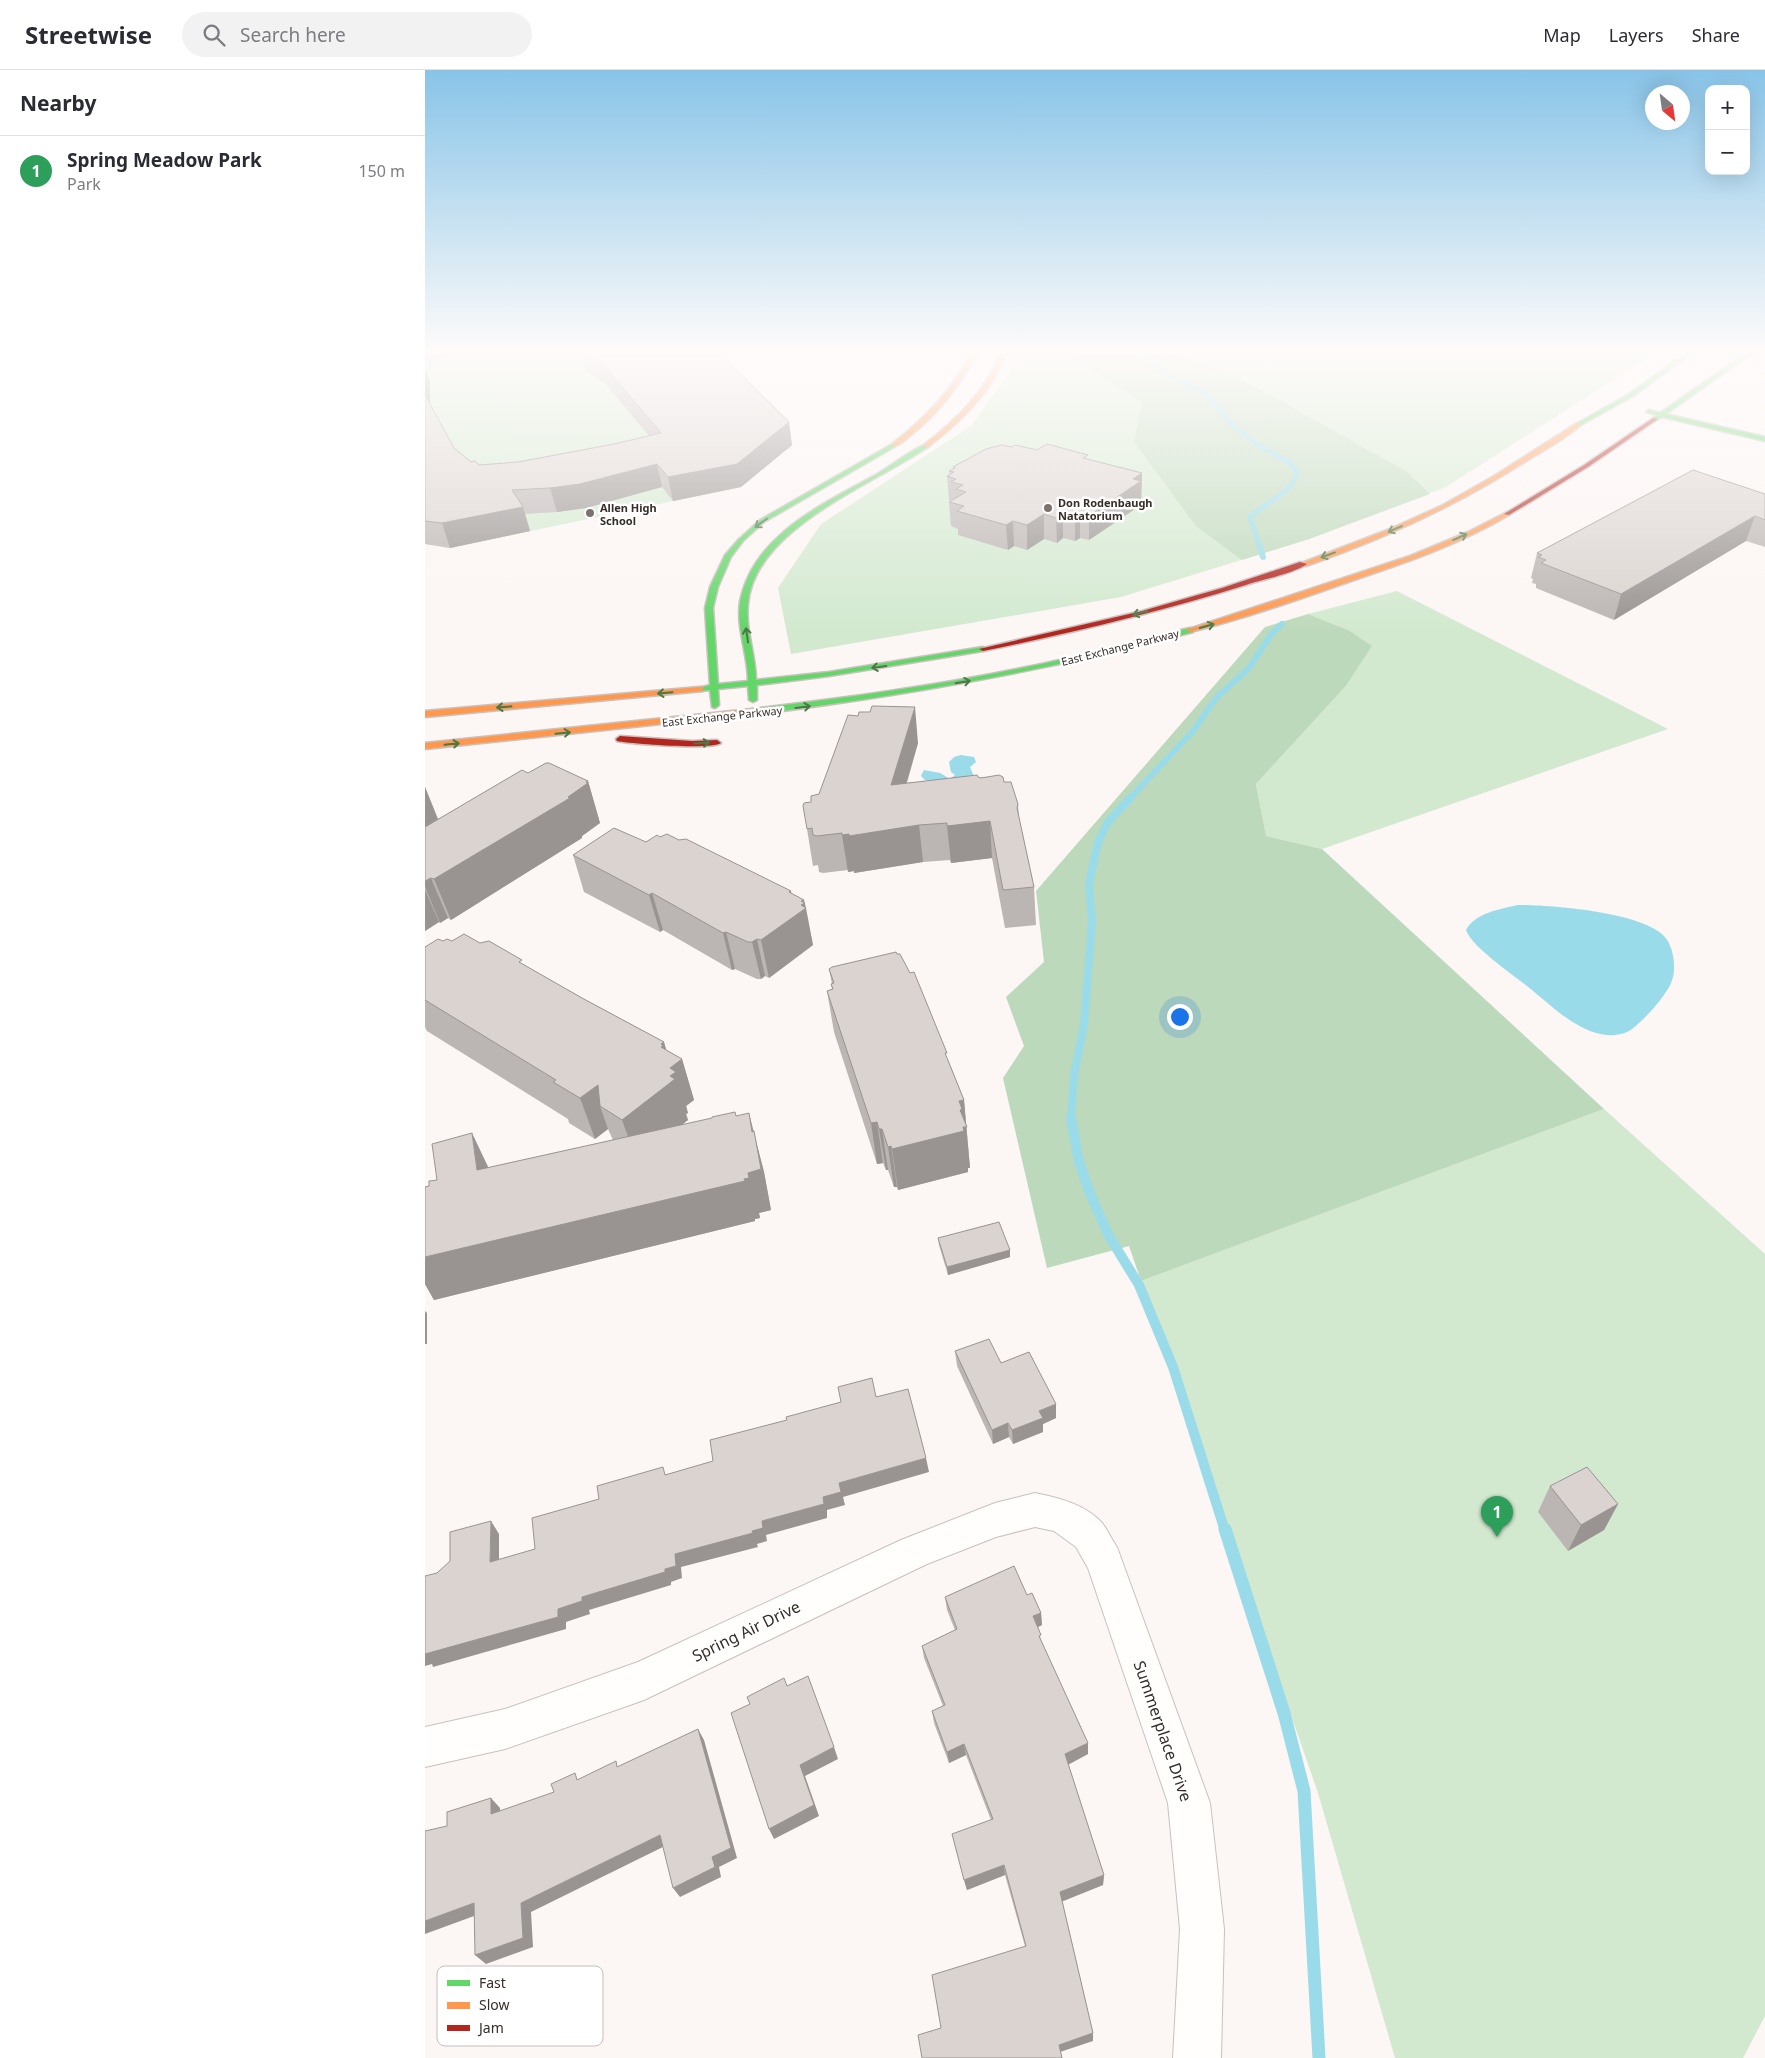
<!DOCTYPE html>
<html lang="en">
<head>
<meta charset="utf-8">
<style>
  body { margin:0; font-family:"Noto Sans",sans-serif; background:#f2f2f3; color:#2b2b33 }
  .controls { position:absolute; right:15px; top:15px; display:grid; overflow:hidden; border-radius:10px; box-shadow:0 5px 20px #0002 }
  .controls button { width:45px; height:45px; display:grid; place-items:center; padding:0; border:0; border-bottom:1px solid #e1e1e2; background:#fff; color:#2b2b33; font:25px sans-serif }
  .compass { position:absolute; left:1220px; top:15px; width:45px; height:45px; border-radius:50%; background:#fff; box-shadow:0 5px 20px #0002; rotate:151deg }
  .you { position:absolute; left:754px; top:946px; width:18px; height:18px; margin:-12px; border:4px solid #fff; border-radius:50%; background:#1a73e8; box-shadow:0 0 0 8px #1a73e833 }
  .badge { display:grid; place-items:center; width:32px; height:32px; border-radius:50%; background:#b45309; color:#fff; font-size:16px; font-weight:700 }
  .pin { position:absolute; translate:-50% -41px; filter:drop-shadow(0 1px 2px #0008) }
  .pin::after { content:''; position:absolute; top:26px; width:18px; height:15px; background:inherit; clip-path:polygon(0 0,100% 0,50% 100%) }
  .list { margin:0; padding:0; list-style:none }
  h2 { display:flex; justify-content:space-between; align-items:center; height:65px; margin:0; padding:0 20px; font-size:21px }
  h2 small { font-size:16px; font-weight:400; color:#7c7c81 }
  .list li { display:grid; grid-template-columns:32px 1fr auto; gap:15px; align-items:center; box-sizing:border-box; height:70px; padding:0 20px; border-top:1px solid #e1e1e2 }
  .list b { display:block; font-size:19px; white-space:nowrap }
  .list p { margin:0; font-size:16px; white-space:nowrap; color:#7c7c81 }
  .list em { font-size:16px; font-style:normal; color:#7c7c81 }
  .icon { flex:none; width:28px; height:28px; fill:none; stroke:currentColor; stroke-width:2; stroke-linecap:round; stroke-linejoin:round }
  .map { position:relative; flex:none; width:1340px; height:1988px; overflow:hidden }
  header { display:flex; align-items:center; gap:30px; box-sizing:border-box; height:70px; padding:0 25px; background:#fff; border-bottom:1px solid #e1e1e2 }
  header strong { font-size:24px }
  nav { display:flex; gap:28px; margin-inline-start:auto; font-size:18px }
  .search { width:350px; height:45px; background:#f2f2f3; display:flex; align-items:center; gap:12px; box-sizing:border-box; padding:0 18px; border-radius:28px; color:#7c7c81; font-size:19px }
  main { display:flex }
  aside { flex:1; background:#fff }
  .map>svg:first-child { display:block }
  .green { fill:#d2e9cf }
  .forest { fill:#bdd9bb }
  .water { fill:#99dbe8 }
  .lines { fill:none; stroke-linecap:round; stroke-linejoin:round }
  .stream-far4 { stroke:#99dbe8; stroke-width:5 }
  .stream-far3 { stroke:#99dbe8; stroke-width:6 }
  .stream-far2 { stroke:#99dbe8; stroke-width:8 }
  .stream-far1 { stroke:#99dbe8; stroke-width:10 }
  .stream { stroke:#99dbe8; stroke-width:13 }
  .street-casing { stroke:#c8c1be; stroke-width:2 }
  .fast-casing { stroke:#c8c1be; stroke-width:3 }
  .slow-casing { stroke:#c8c1be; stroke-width:3 }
  .jam-casing { stroke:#c8c1be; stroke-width:3 }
  .street { fill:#fffefd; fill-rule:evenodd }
  .fast { fill:#63d668; fill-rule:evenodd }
  .slow { fill:#ff974d; fill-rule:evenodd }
  .jam { fill:#b3261e; fill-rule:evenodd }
  .wall { fill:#bbb5b3 }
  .shaded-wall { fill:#999492 }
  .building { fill:#dad3d0; stroke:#999492 }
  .oneway { stroke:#4b7945 }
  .poi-dot { fill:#7c7370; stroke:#fff; stroke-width:2 }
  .labels { text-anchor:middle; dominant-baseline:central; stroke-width:5; stroke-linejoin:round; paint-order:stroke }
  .far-poi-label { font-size:11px; font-weight:bold; fill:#372d29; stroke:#fff; text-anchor:start }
  .far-street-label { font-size:11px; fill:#372d29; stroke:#fff }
  .near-street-label { font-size:16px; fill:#372d29; stroke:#fff }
  .key { fill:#fff; stroke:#c3c0bf; stroke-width:1 }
  .key-label { font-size:14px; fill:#372d29 }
</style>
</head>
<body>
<header>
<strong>Streetwise</strong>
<div class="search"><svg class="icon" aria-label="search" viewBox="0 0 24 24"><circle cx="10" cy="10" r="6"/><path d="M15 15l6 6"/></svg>Search here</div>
<nav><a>Map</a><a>Layers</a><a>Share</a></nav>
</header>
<main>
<aside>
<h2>Nearby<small></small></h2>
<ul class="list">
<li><span class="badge" style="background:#2e9e5b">1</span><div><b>Spring Meadow Park</b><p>Park</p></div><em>150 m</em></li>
</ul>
</aside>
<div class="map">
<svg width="1340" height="1988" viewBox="0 0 1340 1988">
  <rect width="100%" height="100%" fill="#fcf6f4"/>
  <g class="green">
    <path d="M36 282H275L366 369V379L361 380 316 417 25 478 0 474V288Z"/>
    <path d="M599 282H1232L1021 417 884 469 696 527 366 584 353 518 396 454 546 356Z"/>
    <path d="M972 521 1243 659 897 779 841 766 831 714 920 617 923 560 883 544Z"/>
    <path d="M1179 1039 1340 1184V1946L1318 1988H970L893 1723 716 1211Z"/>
  </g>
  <g class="forest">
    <path d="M646 282H751L822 312 982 402 1005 424 884 469 817 490 771 456 709 372 717 333 647 287Z"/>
    <path d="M883 544 923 560 947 576 920 617 831 714 841 766 897 779 1179 1039 716 1211 704 1176 622 1198 578 1008 599 976 581 927 619 892 611 821 840 557Z"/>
  </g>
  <g class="water">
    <path d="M536 685 549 687 551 692 545 697 551 711 500 710 496 706 499 700 515 703 525 709 530 705 526 702 524 692 529 687Z"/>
    <path d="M1093 835C1126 835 1216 842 1239 866 1249 876 1252 901 1246 913 1240 927 1219 950 1207 959 1201 964 1189 966 1182 965 1151 962 1125 934 1102 916 1087 904 1047 877 1041 860 1050 843 1075 839 1093 835Z"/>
  </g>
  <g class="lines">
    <path class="stream-far4" d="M715 282 750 309 780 323 789 331 803 351 832 374 865 393 872 402C867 425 841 431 825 447L835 478"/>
    <g class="stream-far3">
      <path d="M835 477 838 487"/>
      <path d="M705 728 768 661 792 627 824 598 847 563 857 554"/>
    </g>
    <path class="stream-far2" d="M646 1049 649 1005 659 954 667 851 664 814 673 772 683 752 706 727"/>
    <path class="stream-far1" d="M646 1048 654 1092 666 1126 684 1166 714 1215 748 1297 800 1461"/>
    <path class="stream" d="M800 1459 859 1643 879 1721 894 1988"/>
    <g class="street-casing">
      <path id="street" d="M610 1423C634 1428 661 1434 678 1454 683 1461 687 1470 692 1477L785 1733 799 1859 796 1988H748L755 1859 743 1733 663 1498 651 1477 629 1461 610 1457 571 1467 502 1494 219 1630 80 1679 0 1697V1657L80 1639 213 1592 476 1470 570 1433Z"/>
    </g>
    <g class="fast-casing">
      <g id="fast">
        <path d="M1262 282H1269L1208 326 1156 355 1151 354 1204 324Z"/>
        <path d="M1322 282H1329L1241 344 1340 367V371L1237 347 1230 351 1227 349 1231 345 1221 342 1224 340 1235 343Z"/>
        <path d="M469 373 472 375 471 376 339 452 318 471 306 487 293 517 288 538 293 614 323 611C323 585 311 557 315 532 328 464 399 434 452 404 467 395 486 380 501 374L504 376 503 377C447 415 329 459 323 534 320 560 331 585 331 610L404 602 558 577 562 579 558 581 404 606 332 615V630L328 632 324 630 323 616 293 619 294 635 290 638 287 637 285 620 275 621 271 619 285 615 280 538 285 517 300 485 314 469 335 450Z"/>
        <path d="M765 558H768V562C623 601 476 626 327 645L323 642 327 639C419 628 511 616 602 597 657 586 711 571 765 558Z"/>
      </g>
    </g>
    <g class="slow-casing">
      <g id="slow">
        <path d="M547 282H553C536 314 515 342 486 365 481 369 474 377 467 376V374C501 348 527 320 547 282Z"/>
        <path d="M576 282H582C566 323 537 351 503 377H499V375C532 349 560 322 576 282Z"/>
        <path d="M1152 353 1157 354C1142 368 1121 379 1103 390 1033 435 959 469 881 496L874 494 965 459 1018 435 1069 406Z"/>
        <path d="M1082 442 1084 443V445C1035 474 983 492 929 510 875 529 821 548 765 562L761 560 985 486 1043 462Z"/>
        <path d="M275 617H278V621L0 647V641Z"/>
        <path d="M327 639 331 642 330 644 0 679V673Z"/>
      </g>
    </g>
    <g class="jam-casing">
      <g id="jam">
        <path d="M1228 348 1233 349 1163 397 1084 445 1079 444 1159 395Z"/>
        <path d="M875 492 882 494C870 503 836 510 821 515 734 542 647 563 558 581L554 579 717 541 797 518Z"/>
        <path d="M195 666 267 671 292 670 296 673C287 680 207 674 192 671L191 669Z"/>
      </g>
    </g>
    <use href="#street" class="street"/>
    <use href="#fast" class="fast"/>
    <use href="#slow" class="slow"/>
    <use href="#jam" class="jam"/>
  </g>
  <g class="wall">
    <path d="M0 282H28L4 295 0 289Z"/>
    <path d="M157 282H293L367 375 316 417 248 431 237 417 161 438 132 442 100 444 105 461 25 478 0 474V297L5 312V334L29 378 46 392 54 395 93 392 189 374 224 366 181 314 161 301Z"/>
    <path d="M1038 282H1048L1047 284Z"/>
    <path d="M586 377 612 380 663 389 717 403 716 435 664 470 655 468 650 471 638 468 632 473 619 469 602 480 589 476 583 480 533 465V459L526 456 524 432 526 431 524 430 522 406 525 405 524 401 528 399V397Z"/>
    <path d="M1340 424V477L1321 471 1189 550 1111 518V514L1107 513 1108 509 1106 508 1112 483Z"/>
    <path d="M493 673 482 713 553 707 579 712 593 734 594 748 609 817 611 855 580 858 567 788 526 793 525 790 498 792 429 803V801L423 802V800L398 803 394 802 393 795 388 796 382 759 386 732 394 724Z"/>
    <path d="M103 703 163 711 175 753 157 766V768L26 850 23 848 15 853 14 852 0 861V717L13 749Z"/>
    <path d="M235 767 254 770 366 821V824L380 838 388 875 344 908 340 906 336 909H332L310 899 307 900 238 860 235 862 159 822 148 785 221 772Z"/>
    <path d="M18 871 55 873 98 895 157 928 239 972 241 980 257 989 269 1030 261 1036 263 1043 261 1044 263 1050 256 1055 311 1046 328 1062 339 1102 346 1140 334 1143 335 1148 330 1149V1151L9 1230 0 1214V1117L63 1098 188 1070 183 1059 170 1069 144 1053 143 1049 2 961 0 957V877Z"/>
    <path d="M404 899 523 990 539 1030 545 1098H543V1102L473 1120 472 1117H469L463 1100H461L458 1093 452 1094 409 962 402 921 407 919 406 914H407Z"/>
    <path d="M513 1168 585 1180V1187L523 1205 514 1175Z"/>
    <path d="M530 1281 576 1293 631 1348 618 1354V1362L588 1374 584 1367 568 1374 532 1296Z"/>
    <path d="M1125 1416 1193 1434 1179 1460 1143 1481 1113 1442Z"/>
    <path d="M602 1525 616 1543 617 1555 613 1557 616 1571 663 1684 643 1694 679 1805 678 1815 637 1831 668 1963V1971L516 1958 600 1876 580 1805 542 1820 527 1764 566 1750 541 1685 524 1693 509 1653 507 1641 518 1636 499 1588 497 1576 530 1560 522 1540 520 1527Z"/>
  </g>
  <g class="shaded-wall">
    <path d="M0 282H28L4 295Z"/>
    <path d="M0 297 5 312V344L0 328Z"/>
    <path d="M364 352 367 375 316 417 248 431 243 407Z"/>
    <path d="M232 394 237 417 161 438 132 442 125 418Z"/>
    <path d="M717 403 716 435 664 470V446L708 409Z"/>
    <path d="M98 437 105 461 25 478 17 453Z"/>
    <path d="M638 443V468L632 473 631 448Z"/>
    <path d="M655 443V468L650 471V447Z"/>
    <path d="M619 444V469L602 480V455Z"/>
    <path d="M1330 446 1321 471 1189 550 1196 524Z"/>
    <path d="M588 451 589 476 583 480 581 455Z"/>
    <path d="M490 637 493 673 470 752 466 715Z"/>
    <path d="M163 711 175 753 157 766V768L26 850 9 809 143 727Z"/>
    <path d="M0 717 14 752 0 779Z"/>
    <path d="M565 751 567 788 526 793 522 756Z"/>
    <path d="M494 755 498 792 429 803V801L423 802 417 765Z"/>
    <path d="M6 808 23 848 15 853 0 817V811Z"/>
    <path d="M0 820 14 852 0 861Z"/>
    <path d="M366 821 370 846 376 835V831L379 830 381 838 388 875 344 908 336 870 364 822Z"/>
    <path d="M227 823 238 860 235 862 224 825Z"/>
    <path d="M301 862 310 899 307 900 298 863Z"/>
    <path d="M332 869 340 906 336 909 327 872Z"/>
    <path d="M239 972 246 997 257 989 269 1030 261 1036 263 1043 261 1044 263 1050 212 1091 197 1050 236 974Z"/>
    <path d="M173 1015 175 1036 183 1059 170 1069 155 1028Z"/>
    <path d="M539 1030 545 1098H543V1102L473 1120 467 1079 534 1031Z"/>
    <path d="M324 1043 339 1102 346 1140 334 1143 335 1148 330 1149V1151L9 1230 0 1214V1187L319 1109 323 1103 327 1062Z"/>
    <path d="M452 1052 458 1093 452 1094 446 1053Z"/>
    <path d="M454 1059H457L463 1100H461Z"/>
    <path d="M47 1063 66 1103 52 1100Z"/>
    <path d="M466 1076 472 1117H469L463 1077Z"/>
    <path d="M585 1180V1187L523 1205 522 1197Z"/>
    <path d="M0 1241 2 1243V1274H0Z"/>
    <path d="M631 1334V1348L618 1354V1362L588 1374 587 1360 614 1341Z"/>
    <path d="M583 1353 584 1367 568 1374 567 1360Z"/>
    <path d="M501 1388 504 1402 418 1427 420 1435 402 1440V1448L341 1465 342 1471 332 1474 333 1477 256 1497 257 1508 246 1512V1515L164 1540 165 1544 141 1552V1559L8 1597 7 1594 0 1596V1583L133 1539 157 1527 240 1499 250 1484 327 1461 337 1451 398 1427 414 1413Z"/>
    <path d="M1193 1434 1179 1460 1143 1481 1156 1455Z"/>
    <path d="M66 1451 74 1464V1505L65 1492Z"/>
    <path d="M616 1543 617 1555 609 1559 608 1546Z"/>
    <path d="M273 1659 279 1670 312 1788 294 1797 296 1807 255 1827 248 1818 287 1787Z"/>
    <path d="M663 1673V1684L641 1696 640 1684Z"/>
    <path d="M539 1674 541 1685 524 1693 522 1682Z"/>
    <path d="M409 1677 413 1689 380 1706 394 1746 349 1769 344 1759 375 1695Z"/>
    <path d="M66 1728 75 1738 76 1755 66 1744Z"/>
    <path d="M235 1765 242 1775 106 1842 108 1877 61 1894 50 1885 96 1833Z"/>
    <path d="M579 1795 580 1805 542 1820 539 1810Z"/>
    <path d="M679 1805 678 1815 636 1832 635 1822Z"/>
    <path d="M49 1833 60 1842 0 1864V1851Z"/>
    <path d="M668 1963V1971L635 1982 634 1975Z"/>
  </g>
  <g class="building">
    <path d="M160 282H293L364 352 312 394 243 407 232 394 155 414 125 418 87 420 98 437 17 453 0 451V325L29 378 46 392 50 391 54 395 93 392 189 374 236 363 176 292Z"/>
    <path d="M622 374 663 385 658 388 717 403 708 409 716 411 664 446 655 443 650 447 638 443 631 448 619 444 602 455 588 451 581 455 532 441 539 436 524 432 541 422 531 419 538 415 526 412 531 409 522 406 529 402 524 401 530 398 528 397 561 379 577 375 586 377 590 375 612 380Z"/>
    <path d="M1268 400 1340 424V450L1330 446 1196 524 1116 493 1121 490 1113 487 1117 485 1112 483Z"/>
    <path d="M447 636 490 637 466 715 552 705 553 707 556 708 574 705 578 707 579 712H586L593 734 592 738 609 817 578 820 565 751 522 756V753L494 755 424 766V764L417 765V763L392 766 388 765 387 758 382 759 378 736 379 733 386 732V726L394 724 423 645 433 646 434 642H445Z"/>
    <path d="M121 693H124L163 711 161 712 163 713 143 727 145 728 9 809 6 808 0 811V757L97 700 103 703Z"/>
    <path d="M189 758 221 772 232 765 235 767 242 764 254 770 261 769 366 821 364 822 379 830 376 831 380 833 376 835 381 838 336 870 332 869 327 872H323L301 862 298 863 227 823 224 825 148 785Z"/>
    <path d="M39 864 55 873 64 871 97 890 94 892 157 928 239 972 236 974 238 976 236 977 257 989 245 998 251 1002 245 1006 250 1009 197 1050 175 1036 173 1015 155 1028 128 1012 131 1010 0 930V877L13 869 18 871 22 869 27 871Z"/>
    <path d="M471 882 472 884H475L485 903 489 902 522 983H520L539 1030 534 1031 537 1039 535 1040 542 1057H538L539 1061 467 1079 466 1076 463 1077 457 1059H454L452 1052 446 1053 402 921 408 919 406 914 409 913 404 899 407 897Z"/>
    <path d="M310 1042 311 1046 324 1043 327 1062 329 1061 336 1099 323 1103 324 1108 319 1109 320 1111 0 1187V1117L4 1116V1111L12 1110 7 1074 47 1063 52 1100 287 1048V1047Z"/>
    <path d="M574 1152 585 1180 522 1197 513 1168Z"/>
    <path d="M564 1269 576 1293 604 1282 631 1334 614 1341 618 1348 587 1360 583 1353 567 1360 530 1281Z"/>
    <path d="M447 1308 451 1327 483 1319 501 1388 414 1413 416 1422 398 1427 399 1434 337 1451 338 1458 327 1461 328 1463 250 1484 251 1496 240 1499V1502L157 1527V1531L133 1539V1547L0 1584V1506L12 1503 25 1491V1462L66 1451 65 1492 110 1479 107 1448 174 1429 172 1416 238 1397 240 1405 288 1391 285 1370 362 1350 361 1347 416 1332 413 1317Z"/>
    <path d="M1162 1397 1193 1434 1156 1455 1125 1416Z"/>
    <path d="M589 1496 602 1525 607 1523 616 1543 608 1546 616 1565 614 1566 663 1673 640 1684 679 1805 635 1822 668 1963 634 1975 637 1988H497L493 1965 516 1958 507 1905 601 1876 579 1795 539 1810 527 1764 568 1749 539 1674 522 1682 507 1641 520 1635 497 1576 532 1559 520 1527Z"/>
    <path d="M383 1606 409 1677 375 1695 389 1735 344 1759 306 1643 325 1634 322 1627 359 1608 362 1616Z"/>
    <path d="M273 1659 306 1778 287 1787 290 1797 248 1818 235 1765 96 1833 98 1868 50 1885 49 1833 0 1851V1761L22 1756V1742L66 1728V1744L129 1722 126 1714 150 1703 152 1710 191 1691 192 1697Z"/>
  </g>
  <defs><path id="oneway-shaft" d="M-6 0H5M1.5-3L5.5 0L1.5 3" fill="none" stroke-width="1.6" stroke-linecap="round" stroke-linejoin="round" transform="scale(1.25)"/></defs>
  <g class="oneway">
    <use href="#oneway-shaft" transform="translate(336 453) rotate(144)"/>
    <use href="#oneway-shaft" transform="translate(970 459) rotate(157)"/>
    <use href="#oneway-shaft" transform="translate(1035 467) rotate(-24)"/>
    <use href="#oneway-shaft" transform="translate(903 485) rotate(160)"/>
    <use href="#oneway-shaft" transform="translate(715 543) rotate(165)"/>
    <use href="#oneway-shaft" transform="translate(782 556) rotate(-16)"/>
    <use href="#oneway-shaft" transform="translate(322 565) rotate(-98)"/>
    <use href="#oneway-shaft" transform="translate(454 597) rotate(172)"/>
    <use href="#oneway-shaft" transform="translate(538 612) rotate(-10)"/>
    <use href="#oneway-shaft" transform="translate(240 623) rotate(175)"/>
    <use href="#oneway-shaft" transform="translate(79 637) rotate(175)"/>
    <use href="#oneway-shaft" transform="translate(378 637) rotate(-7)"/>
    <use href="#oneway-shaft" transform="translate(138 663) rotate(-5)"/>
    <use href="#oneway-shaft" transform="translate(277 673) rotate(-3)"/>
    <use href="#oneway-shaft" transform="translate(27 674) rotate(-6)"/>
  </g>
  <linearGradient id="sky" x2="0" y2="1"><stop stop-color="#88c4e8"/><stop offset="0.5" stop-color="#fefbfa"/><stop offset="1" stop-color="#fefbfa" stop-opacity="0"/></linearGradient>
  <rect width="1340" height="561" fill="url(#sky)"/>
  <g class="poi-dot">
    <circle cx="623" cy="438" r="5"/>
    <circle cx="165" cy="443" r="5"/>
  </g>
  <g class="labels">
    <g class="far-poi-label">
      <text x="633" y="432">Don Rodenbaugh<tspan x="633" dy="13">Natatorium</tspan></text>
      <text x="175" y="437">Allen High<tspan x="175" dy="13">School</tspan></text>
    </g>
    <g class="far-street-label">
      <text transform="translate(695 577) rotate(-14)">East Exchange Parkway</text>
      <text transform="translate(297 646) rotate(-6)">East Exchange Parkway</text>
    </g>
    <g class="near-street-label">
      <text transform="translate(321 1561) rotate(-26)">Spring Air Drive</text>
      <text transform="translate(738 1661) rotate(71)">Summerplace Drive</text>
    </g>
  </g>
  <rect x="12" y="1896" width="166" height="80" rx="8" class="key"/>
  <rect x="22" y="1910" width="23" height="6" fill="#63d668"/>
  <rect x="22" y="1932" width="23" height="7" fill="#ff974d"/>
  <rect x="22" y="1955" width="23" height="6" fill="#b3261e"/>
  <g class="key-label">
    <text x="54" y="1918">Fast</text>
    <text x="54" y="1940">Slow</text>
    <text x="54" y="1963">Jam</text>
  </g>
</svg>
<div class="controls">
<button>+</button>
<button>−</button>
</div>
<svg class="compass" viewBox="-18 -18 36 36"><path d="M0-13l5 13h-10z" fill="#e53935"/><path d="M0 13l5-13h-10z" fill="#7c7c81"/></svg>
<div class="you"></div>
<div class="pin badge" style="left:1072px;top:1467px;background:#2e9e5b">1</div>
</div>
</main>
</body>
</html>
